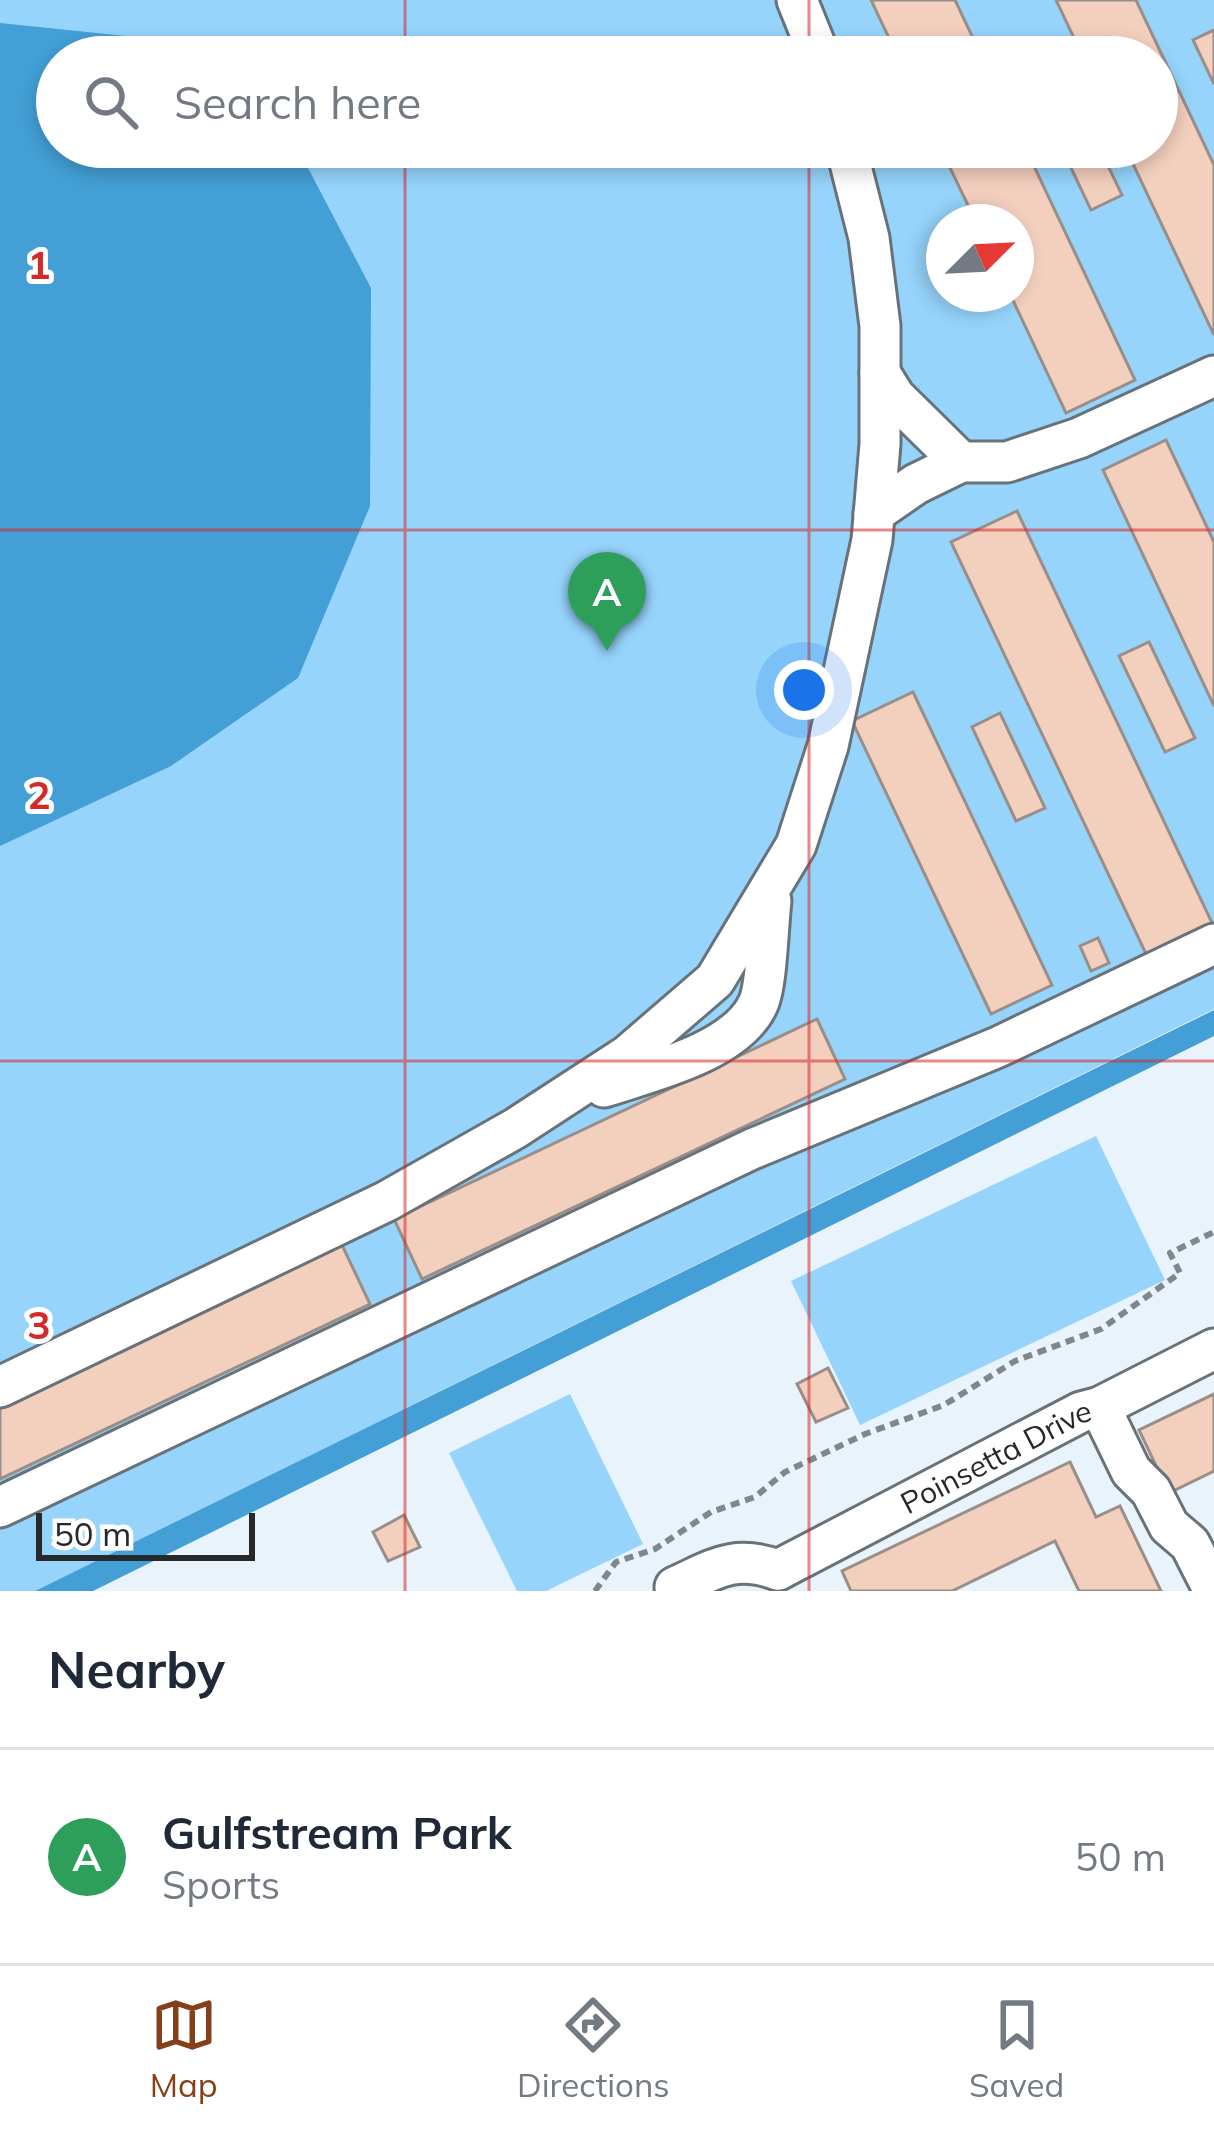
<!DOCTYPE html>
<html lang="en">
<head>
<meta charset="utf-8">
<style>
  body { margin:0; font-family:Mulish,sans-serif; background:#f6f6f7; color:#1f2937 }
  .compass { position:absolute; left:926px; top:204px; width:108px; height:108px; border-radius:50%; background:#fff; box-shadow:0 6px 18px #0003; rotate:66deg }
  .scale { position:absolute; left:36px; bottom:30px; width:219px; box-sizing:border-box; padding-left:12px; border:6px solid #25292c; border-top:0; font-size:33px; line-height:42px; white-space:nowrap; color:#25292c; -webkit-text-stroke:9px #fff; paint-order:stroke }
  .you { position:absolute; left:804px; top:690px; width:42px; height:42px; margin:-30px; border:9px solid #fff; border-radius:50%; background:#1a73e8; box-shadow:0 0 0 18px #1a73e833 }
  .badge { display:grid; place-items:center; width:78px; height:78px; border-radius:50%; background:#853f19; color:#fff; font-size:39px; font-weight:700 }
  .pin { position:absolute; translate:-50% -99px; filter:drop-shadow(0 3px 6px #0008) }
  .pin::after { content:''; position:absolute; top:63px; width:42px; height:36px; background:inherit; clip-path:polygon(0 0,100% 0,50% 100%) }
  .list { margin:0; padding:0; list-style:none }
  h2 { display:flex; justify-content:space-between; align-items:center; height:156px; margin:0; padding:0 48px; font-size:51px }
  h2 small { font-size:39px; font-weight:400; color:#747a83 }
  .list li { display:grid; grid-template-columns:78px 1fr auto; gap:36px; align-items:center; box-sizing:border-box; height:216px; padding:0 48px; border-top:3px solid #e0e1e3 }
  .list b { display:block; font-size:45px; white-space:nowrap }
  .list p { margin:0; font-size:39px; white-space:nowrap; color:#747a83 }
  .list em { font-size:39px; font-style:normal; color:#747a83 }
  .icon { flex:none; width:66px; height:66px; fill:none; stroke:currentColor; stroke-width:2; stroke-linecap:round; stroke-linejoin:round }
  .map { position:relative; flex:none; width:1214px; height:1591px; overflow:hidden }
  .search { position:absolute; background:#fff; box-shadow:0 6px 18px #0003; left:36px; right:36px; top:36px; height:132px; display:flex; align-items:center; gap:30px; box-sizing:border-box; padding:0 42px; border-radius:66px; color:#747a83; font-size:45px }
  .sheet { height:372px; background:#fff }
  nav { display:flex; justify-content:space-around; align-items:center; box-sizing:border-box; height:168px; border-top:3px solid #e0e1e3; background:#fff; font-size:33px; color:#747a83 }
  nav a { display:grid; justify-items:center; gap:6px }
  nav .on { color:#853f19 }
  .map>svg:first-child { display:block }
  .green { fill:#96d4fc; fill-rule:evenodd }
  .water { fill:#439fd5 }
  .building { fill:#f3cfbe; stroke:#9a8e89; stroke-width:3 }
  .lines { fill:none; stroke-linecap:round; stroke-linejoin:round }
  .minor-casing { stroke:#687279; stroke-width:45 }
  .path { stroke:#7f868c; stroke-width:6; stroke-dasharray:9 6; stroke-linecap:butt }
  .minor { stroke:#fff; stroke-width:39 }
  .grid { fill:none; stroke:#d62828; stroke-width:3; stroke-opacity:0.55 }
  .labels { text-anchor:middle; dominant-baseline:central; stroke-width:10; stroke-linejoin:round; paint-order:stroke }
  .street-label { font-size:30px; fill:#25292c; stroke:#fff }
  .grid-label { font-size:39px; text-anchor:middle; font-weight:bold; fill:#d62828; stroke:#fff; stroke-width:10; stroke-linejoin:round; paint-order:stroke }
</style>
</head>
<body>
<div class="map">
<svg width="1214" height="1591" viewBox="0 0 1214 1591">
  <rect width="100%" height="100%" fill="#e8f3fb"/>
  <g class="green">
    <path d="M0 0H1214V1009L35 1591H0ZM57 57H1157V147H57ZM944 222H1016V294H944Z"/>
    <path d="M1096 1136 1165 1280 860 1425 791 1281Z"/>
    <path d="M570 1394 643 1544 546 1591H517L449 1453Z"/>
  </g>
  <g class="water">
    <path d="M0 23 174 41 193 57H57V147H297L371 288 370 506 298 678 171 766 0 846Z"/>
    <path d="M1214 1010V1036L93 1591H35Z"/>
  </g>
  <g class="building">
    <path d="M871 0H955L982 57H898Z"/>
    <path d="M1056 0H1136L1214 165V335L1125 147H1157V57H1083Z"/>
    <path d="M1214 30V84L1193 40Z"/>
    <path d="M940 147H1025L1135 380 1066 413 1010 294H1016V222H976Z"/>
    <path d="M1061 147H1099L1122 195 1091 210Z"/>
    <path d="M1166 440 1214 542V706L1103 470Z"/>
    <path d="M1017 511 1214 927 1148 958 951 542Z"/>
    <path d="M1149 642 1195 738 1165 752 1119 656Z"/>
    <path d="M913 692 1052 985 991 1014 852 721Z"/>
    <path d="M1000 713 1045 808 1016 821 972 727Z"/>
    <path d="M1098 938 1109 963 1091 971 1080 946Z"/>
    <path d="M817 1019 845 1079 422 1279 394 1219Z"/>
    <path d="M342 1245 370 1304 0 1479V1407Z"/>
    <path d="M828 1368 848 1408 816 1422 797 1384Z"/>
    <path d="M1214 1394V1471L1169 1493 1139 1430Z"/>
    <path d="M1070 1462 1096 1517 1120 1506 1161 1591H1079L1055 1541 952 1591H851L842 1571Z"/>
    <path d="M404 1515 420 1547 388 1561 373 1532Z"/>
  </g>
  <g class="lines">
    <g class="minor-casing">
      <g id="minor">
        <path d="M797 0 820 57"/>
        <path d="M880 373 895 397 961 462"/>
        <path d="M874 513 916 484 961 462H1007L1079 438 1214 376"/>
        <path d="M604 1087C650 1072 736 1052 758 1004 767 985 768 925 771 901"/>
        <path d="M0 1387 387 1201 516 1128 628 1055 715 980 796 845 828 746 872 540 880 444V326L869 238 846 147"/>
        <path d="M1100 1407 1131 1471 1151 1491 1169 1526 1190 1544 1214 1591"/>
        <path d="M0 1507 752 1149 998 1047 1214 944"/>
        <path id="s1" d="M778 1570 1081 1412 1100 1407 1214 1349"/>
        <path d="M677 1591 675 1587C715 1569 734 1554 778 1570"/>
      </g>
    </g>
    <path class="path" d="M595 1591 616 1562 655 1549 711 1512 755 1497 785 1472 865 1434 944 1405 1015 1361 1101 1329 1180 1273 1170 1253 1214 1232"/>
    <use href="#minor" class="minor"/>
  </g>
  <path class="grid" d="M405 0V57M809 0V57M405 147V1591M809 147V1591M0 530H1214M0 1061H1214"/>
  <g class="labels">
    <g class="street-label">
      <text stroke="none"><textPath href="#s1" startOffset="246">Poinsetta Drive</textPath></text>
    </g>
  </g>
  <g class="grid-label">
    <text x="39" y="279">1</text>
    <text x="39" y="809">2</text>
    <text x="39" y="1339">3</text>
  </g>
</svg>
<svg class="compass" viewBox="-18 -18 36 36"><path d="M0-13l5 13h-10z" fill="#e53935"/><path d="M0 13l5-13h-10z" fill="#747a83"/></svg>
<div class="scale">50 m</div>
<div class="you"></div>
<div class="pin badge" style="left:607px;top:651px;background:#2e9e5b">A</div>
<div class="search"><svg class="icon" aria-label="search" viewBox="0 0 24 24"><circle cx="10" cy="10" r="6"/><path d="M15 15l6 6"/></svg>Search here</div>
</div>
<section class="sheet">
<h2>Nearby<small></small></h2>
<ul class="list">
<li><span class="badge" style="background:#2e9e5b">A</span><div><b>Gulfstream Park</b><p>Sports</p></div><em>50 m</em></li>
</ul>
</section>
<nav>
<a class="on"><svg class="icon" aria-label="map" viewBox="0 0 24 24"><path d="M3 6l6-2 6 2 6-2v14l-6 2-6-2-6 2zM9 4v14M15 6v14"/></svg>Map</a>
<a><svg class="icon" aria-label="directions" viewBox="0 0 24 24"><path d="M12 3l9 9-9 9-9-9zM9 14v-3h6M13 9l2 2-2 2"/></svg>Directions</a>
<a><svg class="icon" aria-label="saved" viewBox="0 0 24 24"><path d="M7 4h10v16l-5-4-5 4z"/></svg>Saved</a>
</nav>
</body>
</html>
